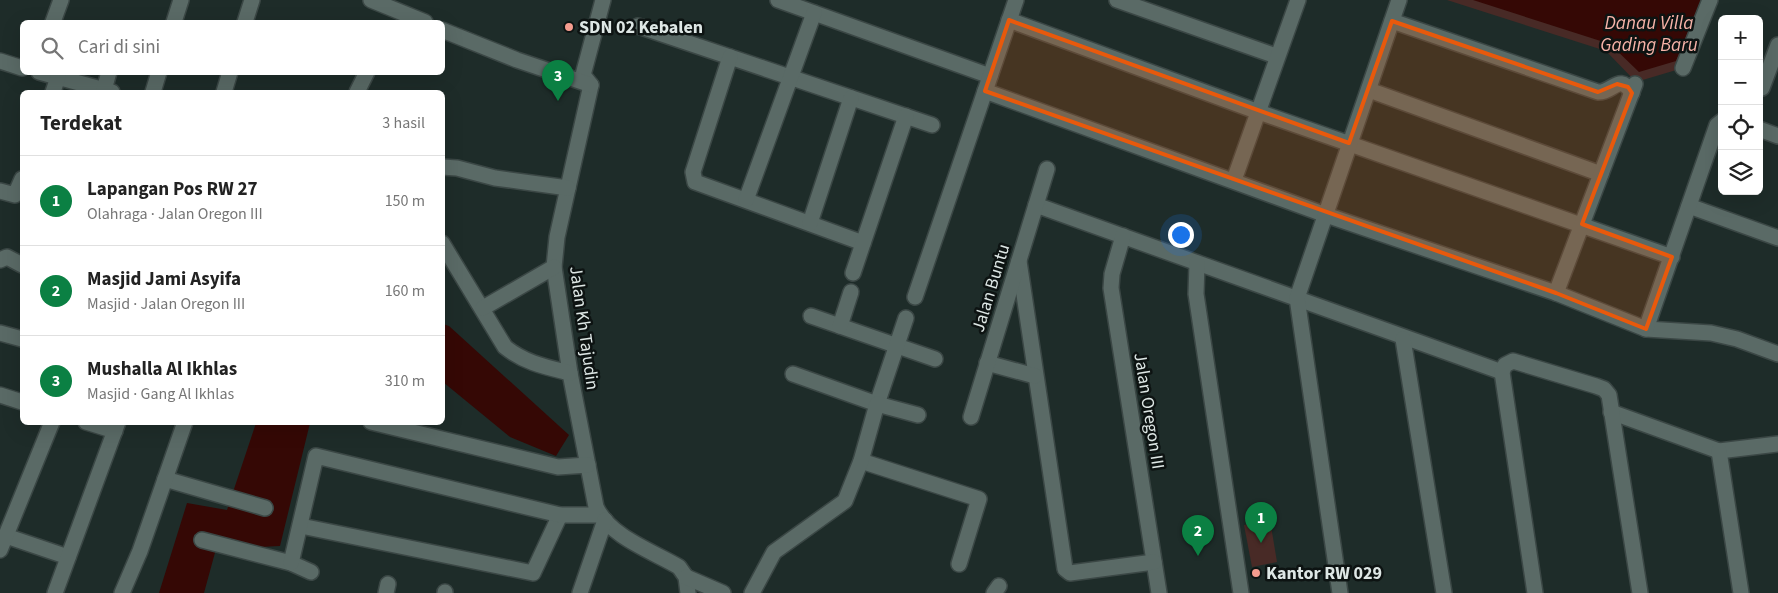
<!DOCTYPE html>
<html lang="id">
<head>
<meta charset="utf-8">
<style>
  body { margin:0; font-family:"Source Sans 3",sans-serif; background:#f2f2f2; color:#222 }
  .controls { position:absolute; right:15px; top:15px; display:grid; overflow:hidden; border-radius:8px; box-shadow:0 5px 20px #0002 }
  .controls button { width:45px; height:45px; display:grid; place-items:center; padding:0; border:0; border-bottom:1px solid #e0e0e0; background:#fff; color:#222; font:25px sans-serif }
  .you { position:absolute; left:1180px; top:234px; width:18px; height:18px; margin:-12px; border:4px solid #fff; border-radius:50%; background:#1a73e8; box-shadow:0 0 0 8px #1a73e833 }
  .badge { display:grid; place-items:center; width:32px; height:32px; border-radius:50%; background:#0b8043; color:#fff; font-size:16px; font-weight:700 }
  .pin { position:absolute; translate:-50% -41px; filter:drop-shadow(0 1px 2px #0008) }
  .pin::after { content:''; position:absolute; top:26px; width:18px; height:15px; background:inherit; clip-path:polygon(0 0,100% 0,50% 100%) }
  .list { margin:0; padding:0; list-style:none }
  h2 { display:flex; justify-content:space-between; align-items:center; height:65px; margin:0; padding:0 20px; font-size:21px }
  h2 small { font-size:16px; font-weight:400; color:#767676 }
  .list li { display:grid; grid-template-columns:32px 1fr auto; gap:15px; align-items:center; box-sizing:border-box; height:90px; padding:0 20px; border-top:1px solid #e0e0e0 }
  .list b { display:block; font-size:19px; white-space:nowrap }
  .list p { margin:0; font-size:16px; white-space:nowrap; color:#767676 }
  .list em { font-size:16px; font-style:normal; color:#767676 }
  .icon { flex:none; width:28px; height:28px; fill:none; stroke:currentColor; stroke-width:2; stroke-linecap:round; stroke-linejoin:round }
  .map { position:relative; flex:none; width:1778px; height:593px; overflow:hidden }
  .search { position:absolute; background:#fff; box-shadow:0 5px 20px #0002; left:20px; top:20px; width:425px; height:55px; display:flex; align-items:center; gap:12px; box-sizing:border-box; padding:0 18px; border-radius:8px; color:#767676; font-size:19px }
  .panel { position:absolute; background:#fff; box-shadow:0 5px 20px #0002; left:20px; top:90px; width:425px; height:335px; border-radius:8px }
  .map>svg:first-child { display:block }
  .green { fill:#482a26 }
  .water { fill:#350805 }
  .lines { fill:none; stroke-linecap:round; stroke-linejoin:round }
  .minor-casing { stroke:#3b4745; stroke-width:18 }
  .minor { stroke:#5a6a66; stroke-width:15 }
  .marked { fill:#e8590c; fill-opacity:0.2; stroke:#e8590c; stroke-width:4; stroke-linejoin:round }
  .poi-dot { fill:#f59d8f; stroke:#0d1312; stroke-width:2 }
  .labels { text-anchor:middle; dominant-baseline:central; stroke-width:5; stroke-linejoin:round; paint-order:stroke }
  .poi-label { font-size:18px; font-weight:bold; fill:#dee7e5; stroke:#0d1312; text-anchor:start }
  .street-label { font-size:18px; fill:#dee7e5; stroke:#0d1312 }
  .water-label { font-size:19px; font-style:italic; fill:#f7b3a8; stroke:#0d1312 }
</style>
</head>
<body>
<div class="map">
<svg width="1778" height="593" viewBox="0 0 1778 593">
  <rect width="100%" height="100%" fill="#1e2c29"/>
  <g class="green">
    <path d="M1447 0H1710L1683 68 1636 82 1606 51Z"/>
    <path d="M1270 520 1277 562 1252 567 1244 525Z"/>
  </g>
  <g class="water">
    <path d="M1473 0H1701L1676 61 1639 72 1610 44Z"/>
    <path d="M443 324 449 326 569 435 556 456 510 437 443 382Z"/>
    <path d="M256 423H310L280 546 216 549 204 593H159L187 503 227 510Z"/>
  </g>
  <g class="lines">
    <g class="minor-casing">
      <g id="minor">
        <path d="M371 0 425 22"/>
        <path d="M603 0 583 75 591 85 557 237 554 267 570 373 596 507C610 537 652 551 679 567L686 577 688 593"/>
        <path d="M778 0 990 76"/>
        <path d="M1117 0 1276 56"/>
        <path d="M1009 20 1256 111 1672 257"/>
        <path d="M1392 21 1598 92C1613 93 1619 72 1632 93"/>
        <path d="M53 22 61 0"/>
        <path d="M174 22 181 0"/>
        <path d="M245 22 252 0"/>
        <path d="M638 26 932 125"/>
        <path d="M442 30 517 60 591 85"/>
        <path d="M730 57 693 172 695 182 863 243"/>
        <path d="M0 61 22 68"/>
        <path d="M1683 68 1710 0"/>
        <path d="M39 72 112 92"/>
        <path d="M1762 88 1778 45"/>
        <path d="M104 90 109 72"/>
        <path d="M1369 90 1601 174"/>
        <path d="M985 91 1326 215 1556 293 1646 329 1711 333 1737 339 1778 354"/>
        <path d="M53 92 58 77"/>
        <path d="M153 92 159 72"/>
        <path d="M224 92 230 72"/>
        <path d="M357 92 367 72"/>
        <path d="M1759 129 1778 136"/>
        <path d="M442 167 457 168 495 178 568 188"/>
        <path d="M1234 180 1298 0"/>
        <path d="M0 191 15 195 22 179"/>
        <path d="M746 200 814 13"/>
        <path d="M1036 205 1502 372"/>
        <path d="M1689 206 1778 238"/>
        <path d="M810 223 851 98"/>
        <path d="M1123 236 1112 274 1111 288 1159 593"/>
        <path d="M442 243 505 347C525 363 546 367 570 373"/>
        <path d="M0 260 7 257 22 265"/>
        <path d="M1019 261 1065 569 1070 573 1154 562"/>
        <path d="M1197 263 1196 294 1241 593"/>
        <path d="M853 273 906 116"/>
        <path d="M1556 293 1635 84"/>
        <path d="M915 297 1016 0"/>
        <path d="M483 308 554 267"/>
        <path d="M811 316 935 359"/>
        <path d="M840 326 851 292"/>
        <path d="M1646 329 1717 125 1722 121"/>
        <path d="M0 333 22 339"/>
        <path d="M1403 339 1444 593"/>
        <path d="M987 363 1035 376"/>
        <path d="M793 374 877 404 906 318"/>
        <path d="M0 395 22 402"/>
        <path d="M1611 412 1719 451 1778 444"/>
        <path d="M971 417 1047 169"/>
        <path d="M86 422 115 431"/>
        <path d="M371 422 558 467 588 465"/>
        <path d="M1719 451 1741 593"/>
        <path d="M861 461 979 499 959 564"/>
        <path d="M165 479 265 508"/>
        <path d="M301 526 533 573 560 515"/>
        <path d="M6 536 68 557"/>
        <path d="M202 540 291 563 311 572"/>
        <path d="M0 550 52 422"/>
        <path d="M291 563 316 456 560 515H600"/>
        <path d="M686 577 723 593"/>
        <path d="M55 593 118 422"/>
        <path d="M122 593 140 551 185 422"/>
        <path d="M386 593 388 584"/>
        <path d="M445 593V592"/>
        <path d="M580 593 605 520"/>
        <path d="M752 593 774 552 845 501 861 461 877 404 918 415"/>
        <path d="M994 593 999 586"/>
        <path d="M1340 593 1297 298 1399 0"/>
        <path d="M1535 593 1502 372 1505 365 1513 361 1596 386 1604 389 1609 395 1640 593"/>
      </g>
    </g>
    <use href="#minor" class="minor"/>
  </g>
  <path class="marked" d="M1009 20 1349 143 1392 21 1598 92 1617 84 1628 87 1632 93 1582 224 1672 257 1646 329 1556 293 985 91Z"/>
  <g class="poi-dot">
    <circle cx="569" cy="27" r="5"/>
    <circle cx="1256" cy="573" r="5"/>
  </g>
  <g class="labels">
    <g class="poi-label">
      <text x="579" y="27">SDN 02 Kebalen</text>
      <text x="1266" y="573">Kantor RW 029</text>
    </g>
    <g class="street-label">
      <text transform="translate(991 288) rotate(-73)">Jalan Buntu</text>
      <text transform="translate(584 328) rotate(82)">Jalan Kh Tajudin</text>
      <text transform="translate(1149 411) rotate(81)">Jalan Oregon III</text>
    </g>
    <g class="water-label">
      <text x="1649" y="23">Danau Villa<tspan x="1649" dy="22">Gading Baru</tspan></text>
    </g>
  </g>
</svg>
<div class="controls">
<button>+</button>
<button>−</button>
<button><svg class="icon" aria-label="locate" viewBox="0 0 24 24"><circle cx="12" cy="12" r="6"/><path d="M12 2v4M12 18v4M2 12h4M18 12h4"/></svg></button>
<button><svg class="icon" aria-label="layers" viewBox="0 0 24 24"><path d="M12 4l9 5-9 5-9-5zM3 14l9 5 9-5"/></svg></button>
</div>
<div class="you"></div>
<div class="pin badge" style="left:1261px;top:543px">1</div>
<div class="pin badge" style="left:1198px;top:556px">2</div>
<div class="pin badge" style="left:558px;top:101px">3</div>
<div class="search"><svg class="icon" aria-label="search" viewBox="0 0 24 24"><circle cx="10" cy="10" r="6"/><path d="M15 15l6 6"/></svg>Cari di sini</div>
<section class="panel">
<h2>Terdekat<small>3 hasil</small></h2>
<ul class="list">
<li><span class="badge">1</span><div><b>Lapangan Pos RW 27</b><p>Olahraga · Jalan Oregon III</p></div><em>150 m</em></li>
<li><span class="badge">2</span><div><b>Masjid Jami Asyifa</b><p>Masjid · Jalan Oregon III</p></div><em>160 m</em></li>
<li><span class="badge">3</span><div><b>Mushalla Al Ikhlas</b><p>Masjid · Gang Al Ikhlas</p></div><em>310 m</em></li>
</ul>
</section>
</div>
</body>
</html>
